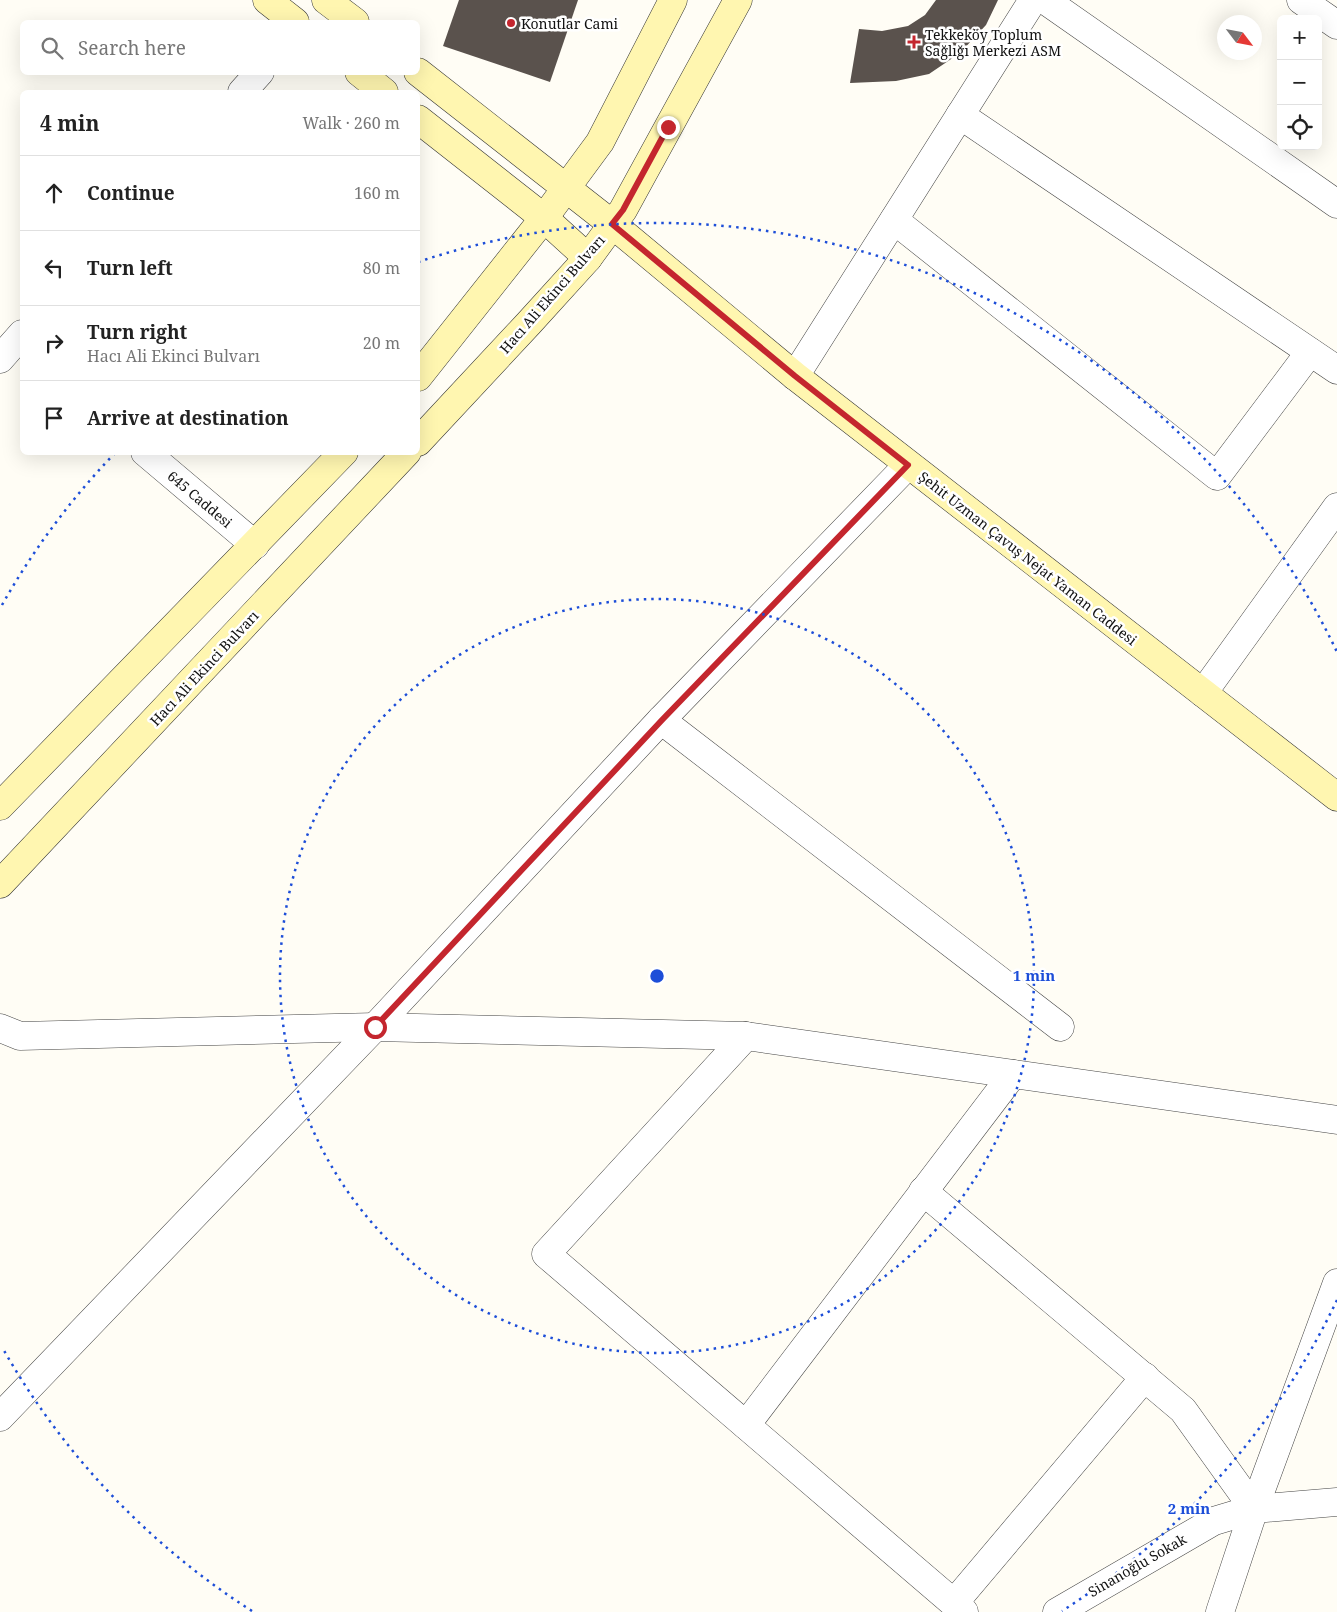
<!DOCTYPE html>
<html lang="en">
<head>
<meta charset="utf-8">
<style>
  body { margin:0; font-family:"Noto Serif",serif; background:#f2f2f2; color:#222 }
  .controls { position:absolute; right:15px; top:15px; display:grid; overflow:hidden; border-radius:8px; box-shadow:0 5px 20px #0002 }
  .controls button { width:45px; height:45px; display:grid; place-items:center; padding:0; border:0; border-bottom:1px solid #e0e0e0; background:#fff; color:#222; font:25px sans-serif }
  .compass { position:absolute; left:1217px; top:15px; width:45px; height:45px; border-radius:50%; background:#fff; box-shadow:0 5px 20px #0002; rotate:122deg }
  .stop { position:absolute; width:15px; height:15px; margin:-11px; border:4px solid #c4262e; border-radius:50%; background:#fff }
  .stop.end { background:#c4262e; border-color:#fff; box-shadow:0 1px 5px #0008 }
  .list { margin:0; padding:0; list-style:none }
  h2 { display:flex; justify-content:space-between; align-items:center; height:65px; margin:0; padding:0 20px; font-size:21px }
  h2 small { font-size:16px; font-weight:400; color:#767676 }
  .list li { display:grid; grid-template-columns:32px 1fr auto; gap:15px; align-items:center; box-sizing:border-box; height:75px; padding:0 20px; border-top:1px solid #e0e0e0 }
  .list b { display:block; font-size:19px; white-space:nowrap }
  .list p { margin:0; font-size:16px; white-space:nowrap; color:#767676 }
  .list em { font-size:16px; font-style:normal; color:#767676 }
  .icon { flex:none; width:28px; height:28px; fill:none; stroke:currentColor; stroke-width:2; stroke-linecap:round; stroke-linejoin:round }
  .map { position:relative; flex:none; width:1337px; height:1612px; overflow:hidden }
  .search { position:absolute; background:#fff; box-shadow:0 5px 20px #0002; left:20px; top:20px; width:400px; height:55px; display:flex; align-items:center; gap:12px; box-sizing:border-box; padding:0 18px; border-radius:8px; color:#767676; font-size:19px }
  .panel { position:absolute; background:#fff; box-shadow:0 5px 20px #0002; left:20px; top:90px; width:400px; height:365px; border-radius:8px }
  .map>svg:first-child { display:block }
  .building { fill:#5a524d }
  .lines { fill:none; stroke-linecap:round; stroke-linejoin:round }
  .street-casing { stroke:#444; stroke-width:29 }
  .secondary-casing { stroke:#333; stroke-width:29 }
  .street { stroke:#fff; stroke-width:28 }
  .secondary { stroke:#fff6b0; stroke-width:28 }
  .route { stroke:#c4262e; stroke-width:6 }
  .ring { fill:none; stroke:#1d4ed8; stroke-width:2.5; stroke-dasharray:2.5 5 }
  .poi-dot { fill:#c4262e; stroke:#fff; stroke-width:2 }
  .labels { text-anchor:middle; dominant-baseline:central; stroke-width:5; stroke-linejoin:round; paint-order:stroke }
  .poi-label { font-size:14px; fill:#111; stroke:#fff; text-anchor:start }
  .street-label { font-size:14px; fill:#111; stroke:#fff }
  .centre { fill:#1d4ed8; stroke:#fff; stroke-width:2.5 }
  .ring-label { font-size:15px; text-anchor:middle; font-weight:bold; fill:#1d4ed8; stroke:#fff; stroke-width:5; stroke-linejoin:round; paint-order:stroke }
</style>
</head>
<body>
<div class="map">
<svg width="1337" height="1612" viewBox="0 0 1337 1612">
  <rect width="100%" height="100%" fill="#fffdf5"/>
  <g class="building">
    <path d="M459 0H578L550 82 443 46Z"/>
    <path d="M936 0H998L986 25 960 53 929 74 896 81 850 83 859 29 882 31 908 26 925 15Z"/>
  </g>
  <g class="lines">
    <g class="street-casing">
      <g id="street">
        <path d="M1045 0 1337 204"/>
        <path d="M1301 0 1337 25"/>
        <path d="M242 92 260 72"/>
        <path d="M960 115 1337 370"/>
        <path d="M894 220 1217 476 1310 352"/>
        <path d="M0 359 22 334"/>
        <path d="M795 376 1033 0"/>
        <path d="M145 452 255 545"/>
        <path d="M1203 693 1337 507"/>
        <path d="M661 720 1060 1027"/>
        <path d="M0 1028 20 1036 375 1027 746 1036 1337 1120"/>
        <path d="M746 1036 546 1254 964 1612"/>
        <path d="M923 1191 1183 1410 1254 1509"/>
        <path d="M0 1417 375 1027 661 720 908 465"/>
        <path d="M746 1425 1013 1074"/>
        <path d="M954 1603 1145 1377"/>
        <path d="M1057 1612 1214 1521 1254 1509 1337 1502"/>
        <path d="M1220 1612 1254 1509 1337 1283"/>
      </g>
    </g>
    <g class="secondary-casing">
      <g id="secondary">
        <path d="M267 0 295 22"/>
        <path d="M326 0 355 22"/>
        <path d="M359 72 384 92"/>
        <path d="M418 72 612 224 795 376 1337 797"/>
        <path d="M418 119 544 218 588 258"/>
        <path d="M418 377 544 218 600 142 673 0"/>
        <path d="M418 442 529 323 588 258 623 210 738 0"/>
        <path d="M0 806 344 452"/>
        <path d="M0 884 407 452"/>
      </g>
    </g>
    <use href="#street" class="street"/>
    <use href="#secondary" class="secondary"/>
  </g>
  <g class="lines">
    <path class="route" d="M375 1027 662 720 908 465 795 376 612 224 623 210 668 127"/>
  </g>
  <g class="ring">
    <circle cx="657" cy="976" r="377"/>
    <path d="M1337 1300A753 753 0 0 1 1062 1611M252 1611A753 753 0 0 1 2 1347M2 605A753 753 0 0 1 115 453M418 262A753 753 0 0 1 1337 652"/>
  </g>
  <g class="poi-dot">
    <circle cx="511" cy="23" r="5"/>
    <path d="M911.5 34.5h5v5h5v5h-5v5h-5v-5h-5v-5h5z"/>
  </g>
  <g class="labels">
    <g class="poi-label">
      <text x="521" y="23">Konutlar Cami</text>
      <text x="925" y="34">Tekkeköy Toplum<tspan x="925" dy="16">Sağlığı Merkezi ASM</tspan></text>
    </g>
    <g class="street-label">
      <text transform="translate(552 294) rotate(-49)">Hacı Ali Ekinci Bulvarı</text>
      <text transform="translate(200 499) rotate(40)">645 Caddesi</text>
      <text transform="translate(1028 558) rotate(38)">Şehit Uzman Çavuş Nejat Yaman Caddesi</text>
      <text transform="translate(204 668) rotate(-47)">Hacı Ali Ekinci Bulvarı</text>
      <text transform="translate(1137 1565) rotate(-30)">Sinanoğlu Sokak</text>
    </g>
  </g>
  <circle cx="657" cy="976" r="8" class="centre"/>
  <g class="ring-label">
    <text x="1034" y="981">1 min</text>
    <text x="1189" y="1514">2 min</text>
  </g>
</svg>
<div class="controls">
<button>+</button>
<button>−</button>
<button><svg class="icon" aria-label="locate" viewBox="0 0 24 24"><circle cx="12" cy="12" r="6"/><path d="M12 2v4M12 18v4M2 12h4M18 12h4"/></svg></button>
</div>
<svg class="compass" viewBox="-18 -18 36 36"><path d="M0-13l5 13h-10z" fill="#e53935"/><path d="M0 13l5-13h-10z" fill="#767676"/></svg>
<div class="stop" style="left:375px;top:1027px"></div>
<div class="stop end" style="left:668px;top:127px"></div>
<div class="search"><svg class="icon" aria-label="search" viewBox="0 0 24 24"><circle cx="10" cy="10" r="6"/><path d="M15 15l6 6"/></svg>Search here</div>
<section class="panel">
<h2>4 min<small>Walk · 260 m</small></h2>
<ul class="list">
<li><svg class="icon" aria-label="ahead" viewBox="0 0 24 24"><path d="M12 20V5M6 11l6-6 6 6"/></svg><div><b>Continue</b></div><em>160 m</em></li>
<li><svg class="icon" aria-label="left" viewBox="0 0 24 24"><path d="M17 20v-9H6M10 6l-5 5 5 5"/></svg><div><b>Turn left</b></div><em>80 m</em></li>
<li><svg class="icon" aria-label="right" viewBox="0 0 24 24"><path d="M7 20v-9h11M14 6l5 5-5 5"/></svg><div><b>Turn right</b><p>Hacı Ali Ekinci Bulvarı</p></div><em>20 m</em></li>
<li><svg class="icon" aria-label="arrive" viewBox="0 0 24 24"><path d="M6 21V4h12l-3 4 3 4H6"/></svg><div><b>Arrive at destination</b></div></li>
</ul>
</section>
</div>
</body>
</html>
